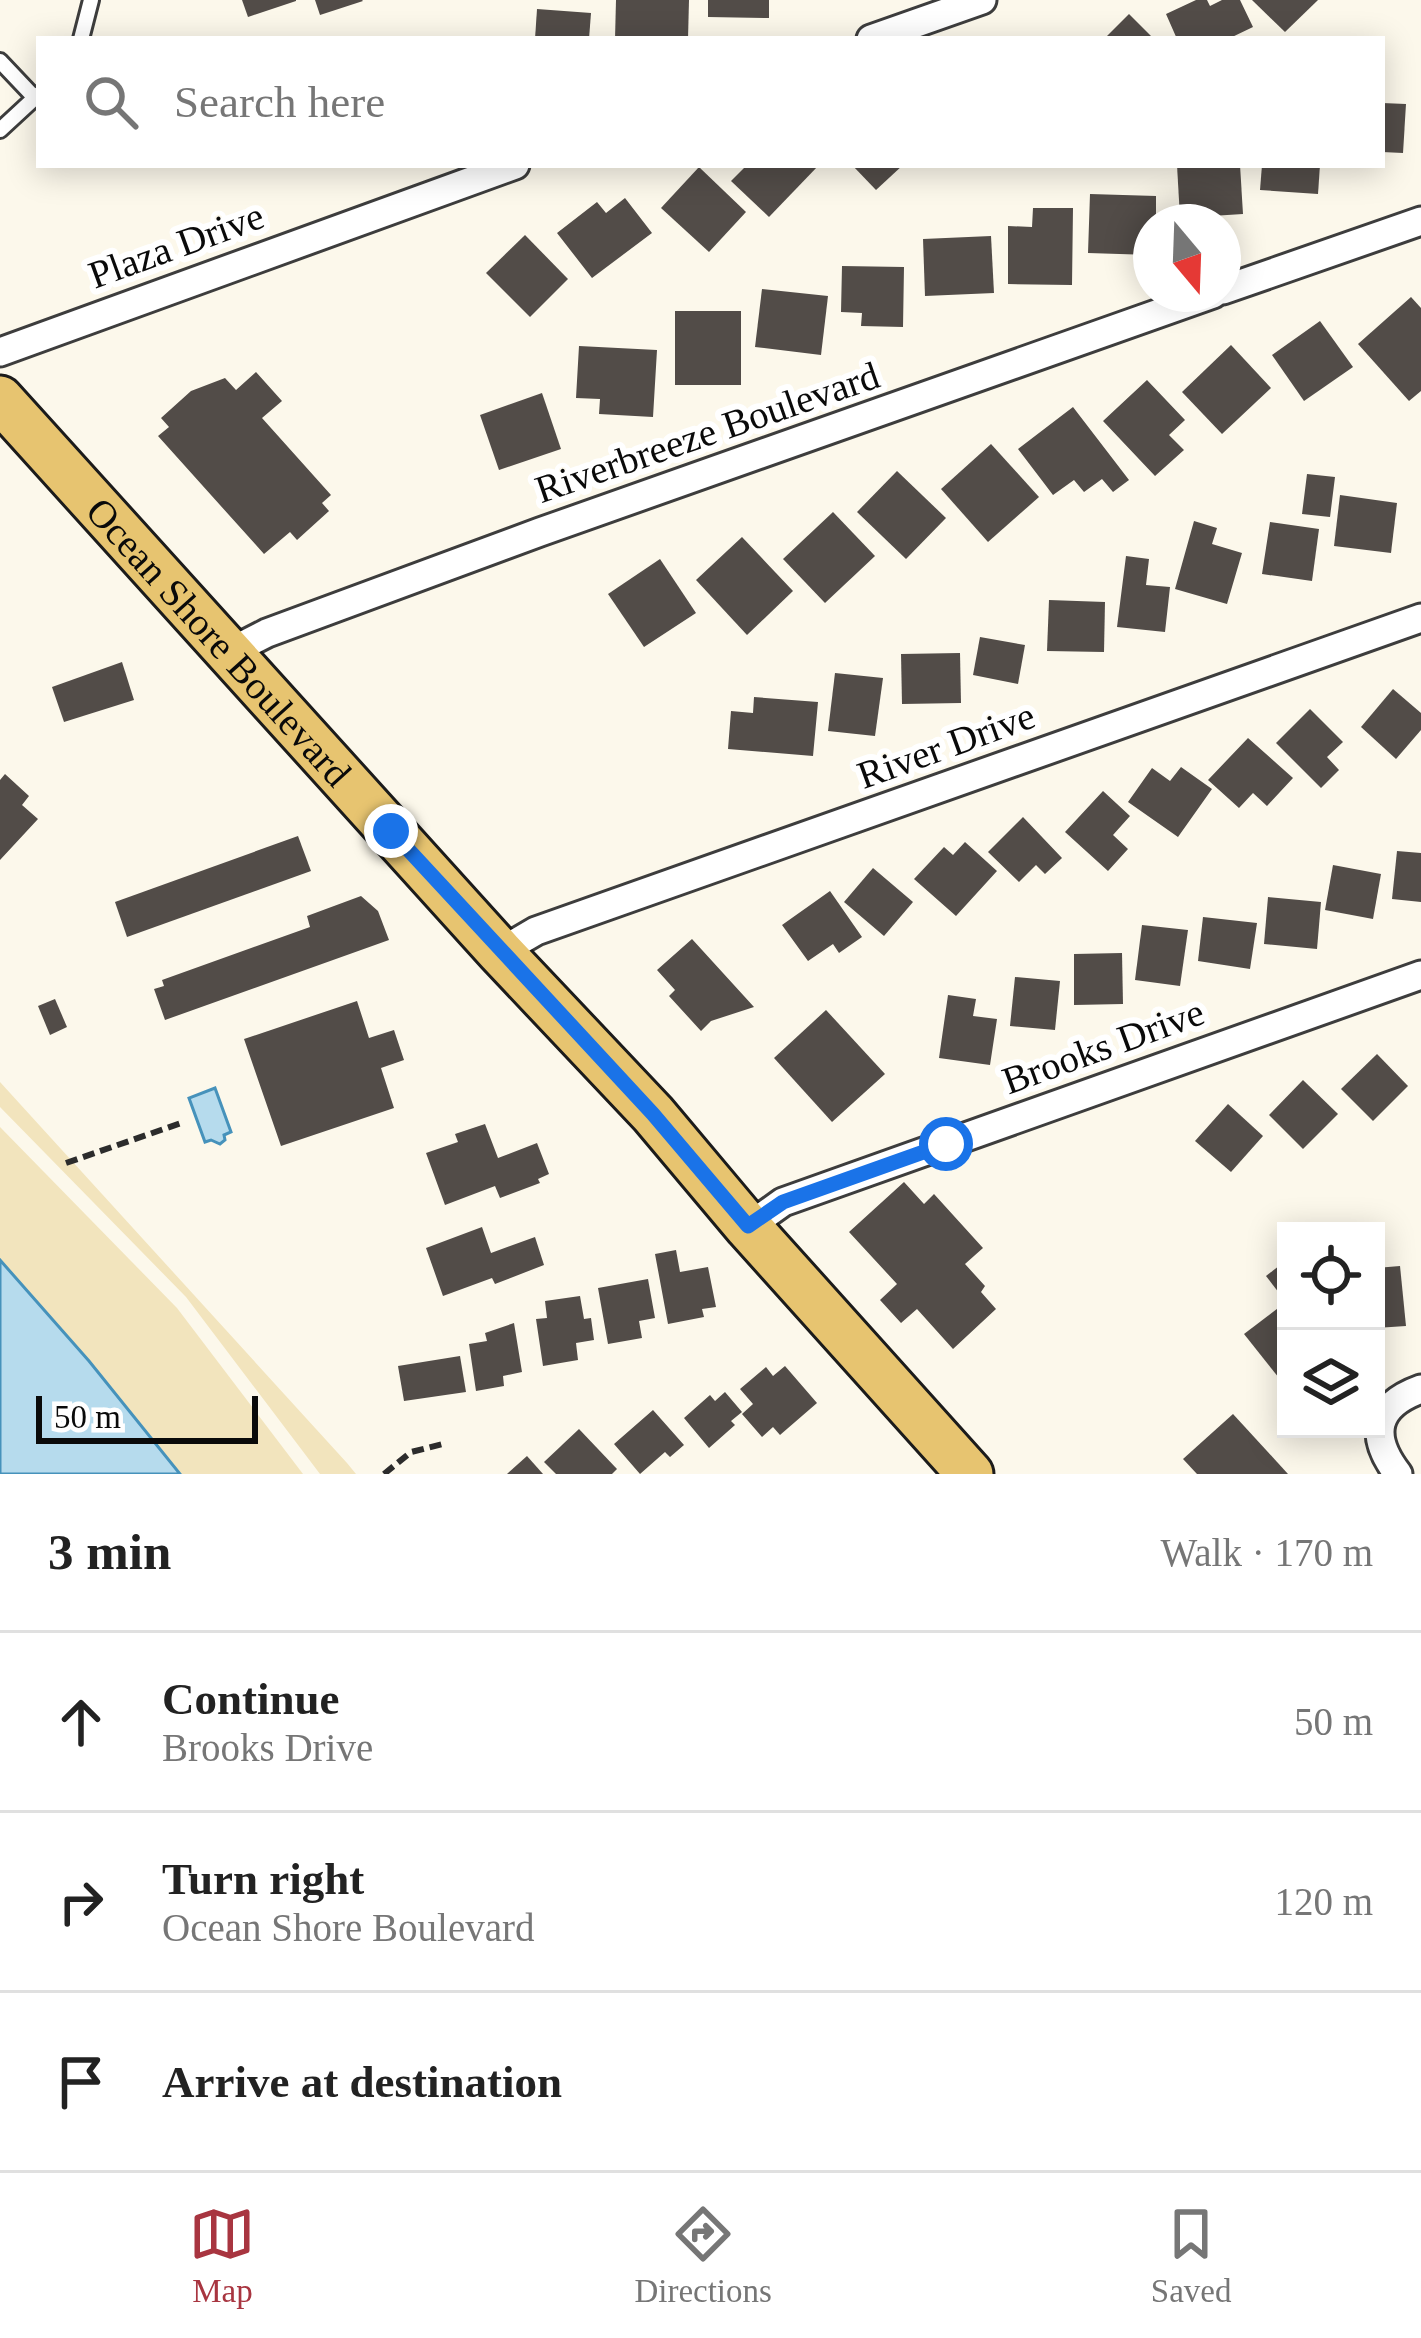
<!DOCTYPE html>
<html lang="en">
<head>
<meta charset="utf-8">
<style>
  body { margin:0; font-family:"Times New Roman",serif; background:#f2f2f2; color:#222 }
  .controls { position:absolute; right:36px; bottom:36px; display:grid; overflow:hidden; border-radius:0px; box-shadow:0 6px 30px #0003 }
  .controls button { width:108px; height:108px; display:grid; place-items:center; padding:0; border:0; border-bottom:3px solid #e0e0e0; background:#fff; color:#222; font:60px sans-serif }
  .compass { position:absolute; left:1133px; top:204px; width:108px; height:108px; border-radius:50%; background:#fff; box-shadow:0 6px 30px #0003; rotate:161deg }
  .scale { position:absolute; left:36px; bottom:30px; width:222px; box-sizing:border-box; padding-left:12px; border:6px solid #0a0a0a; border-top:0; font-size:33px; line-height:42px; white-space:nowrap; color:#0a0a0a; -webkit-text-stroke:9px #fff; paint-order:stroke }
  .stop { position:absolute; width:36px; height:36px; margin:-27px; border:9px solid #1a73e8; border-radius:50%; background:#fff }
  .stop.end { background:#1a73e8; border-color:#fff; box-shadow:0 3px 12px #0008 }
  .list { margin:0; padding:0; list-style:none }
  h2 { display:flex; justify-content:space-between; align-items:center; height:156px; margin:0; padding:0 48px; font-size:51px }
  h2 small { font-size:39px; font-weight:400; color:#767676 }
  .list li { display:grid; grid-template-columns:78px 1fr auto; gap:36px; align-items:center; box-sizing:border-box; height:180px; padding:0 48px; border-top:3px solid #e0e0e0 }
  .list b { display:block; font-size:45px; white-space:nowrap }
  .list p { margin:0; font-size:39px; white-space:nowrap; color:#767676 }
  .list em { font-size:39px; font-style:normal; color:#767676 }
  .icon { flex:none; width:66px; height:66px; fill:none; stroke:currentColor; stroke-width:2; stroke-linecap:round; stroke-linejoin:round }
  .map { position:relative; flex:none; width:1421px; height:1474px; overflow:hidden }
  .search { position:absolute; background:#fff; box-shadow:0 6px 30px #0003; left:36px; right:36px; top:36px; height:132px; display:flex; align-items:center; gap:30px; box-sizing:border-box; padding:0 42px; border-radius:0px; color:#767676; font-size:45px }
  .sheet { height:696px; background:#fff }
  nav { display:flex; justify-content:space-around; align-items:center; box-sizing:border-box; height:168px; border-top:3px solid #e0e0e0; background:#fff; font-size:33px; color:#767676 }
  nav a { display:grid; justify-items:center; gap:6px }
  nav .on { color:#a83540 }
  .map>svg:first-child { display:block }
  .sand { fill:#f2e4bd }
  .water { fill:#b6dbed; stroke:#4692bb; stroke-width:3 }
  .building { fill:#524c48 }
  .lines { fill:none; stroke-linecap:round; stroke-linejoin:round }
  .lane-casing { stroke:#3d3d3d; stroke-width:20 }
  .street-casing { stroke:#3d3d3d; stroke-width:33 }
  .primary-casing { stroke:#1b1b1b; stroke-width:51 }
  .path { stroke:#2c2c2c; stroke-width:6; stroke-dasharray:12 6; stroke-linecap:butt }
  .lane { stroke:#fff; stroke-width:14 }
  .street { stroke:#fff; stroke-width:27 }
  .primary { stroke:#e7c470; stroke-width:45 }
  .route { stroke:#1a73e8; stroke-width:15 }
  .labels { text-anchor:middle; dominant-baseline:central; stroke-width:12; stroke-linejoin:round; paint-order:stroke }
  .street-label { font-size:39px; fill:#0a0a0a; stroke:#fff }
</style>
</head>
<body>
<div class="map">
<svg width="1421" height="1474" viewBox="0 0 1421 1474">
  <rect width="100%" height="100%" fill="#fcf8eb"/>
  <g class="sand">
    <path d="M0 1082 347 1463 356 1474H320L186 1297 0 1107Z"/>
    <path d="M0 1127 177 1308 303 1474H170L0 1286Z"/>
  </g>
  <g class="water">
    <path d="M215 1088 231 1132 224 1135 225 1140 220 1144 211 1140 205 1142 189 1098Z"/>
    <path d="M0 1260 89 1361 180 1474H0Z"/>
  </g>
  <g class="building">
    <path d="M242 0H296V1L248 17Z"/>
    <path d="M315 0H362L363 1 320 15Z"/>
    <path d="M616 0H689L688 39H615Z"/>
    <path d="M708 0H769V18L708 17Z"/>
    <path d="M1196 0H1207L1210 6 1222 0H1240L1253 27 1228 39H1177L1166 14Z"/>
    <path d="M1252 0H1318L1285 32Z"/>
    <path d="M537 9 591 13 589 39H535Z"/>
    <path d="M1129 14 1154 39H1104Z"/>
    <path d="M1382 103 1406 104 1403 153 1382 152Z"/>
    <path d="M747 165H819L769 217 731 181Z"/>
    <path d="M852 165H903L876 190Z"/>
    <path d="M1177 165H1240L1243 214 1180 218Z"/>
    <path d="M1262 165H1320L1318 194 1260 190Z"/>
    <path d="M699 167 746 212 709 252 661 208Z"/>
    <path d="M1090 194 1156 196V222H1151V255L1088 253Z"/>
    <path d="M625 198 652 233 592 278 557 233 597 202 606 213Z"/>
    <path d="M1033 208H1073L1072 285 1008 284V226L1032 227Z"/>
    <path d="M525 235 568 279 530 317 486 273Z"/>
    <path d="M991 236 994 293 925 296 923 239Z"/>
    <path d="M842 266 904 267 903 327 861 326 862 313 841 312Z"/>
    <path d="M762 289 828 296 821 355 755 347Z"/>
    <path d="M1411 297 1421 308V391L1409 401 1358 344Z"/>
    <rect x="675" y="311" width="66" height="74"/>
    <path d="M1320 321 1353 367 1304 401 1272 355Z"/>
    <path d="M1231 345 1271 388 1222 434 1182 392Z"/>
    <path d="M579 346 657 350 653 417 599 414 600 399 576 398Z"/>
    <path d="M256 372 282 401 262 418 331 495 322 503 329 511 297 540 290 532 264 554 158 436 169 427 161 418 191 391 225 378 236 390Z"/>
    <path d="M1147 380 1185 420 1169 435 1184 450 1155 476 1103 421Z"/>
    <path d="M542 393 561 449 499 470 480 415Z"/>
    <path d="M1073 407 1129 480 1113 492 1102 479 1084 492 1074 480 1053 495 1018 449Z"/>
    <path d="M991 444 1039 497 988 542 941 489Z"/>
    <path d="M897 471 946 518 906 559 857 512Z"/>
    <path d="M1307 474 1335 477 1330 517 1302 514Z"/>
    <path d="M1340 495 1397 503 1391 553 1334 546Z"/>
    <path d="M833 512 875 556 825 603 783 559Z"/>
    <path d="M1194 521 1217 528 1212 544 1242 553 1227 604 1175 589Z"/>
    <path d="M1270 522 1319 529 1312 581 1262 574Z"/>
    <path d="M742 537 793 591 747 635 696 580Z"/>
    <path d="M1126 556 1149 559 1146 585 1170 587 1165 632 1117 627Z"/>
    <path d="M660 559 696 613 644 647 608 594Z"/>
    <path d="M1049 600 1105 602 1104 652 1047 651Z"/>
    <path d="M980 637 1025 645 1018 684 973 675Z"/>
    <path d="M960 653 961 703 902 704 901 654Z"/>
    <path d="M122 662 134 700 64 722 52 687Z"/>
    <path d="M835 673 883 678 875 736 828 731Z"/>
    <path d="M1393 689 1421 713V730L1396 759 1361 727Z"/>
    <path d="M754 697 818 702 813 756 728 749 731 711 753 713Z"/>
    <path d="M1310 709 1343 742 1327 757 1339 770 1321 788 1276 743Z"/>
    <path d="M1248 738 1293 778 1267 806 1253 793 1239 808 1208 780Z"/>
    <path d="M1181 767 1212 789 1178 837 1128 802 1152 768 1170 781Z"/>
    <path d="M5 774 29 796 22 805 38 819 0 860V780Z"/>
    <path d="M1103 791 1130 816 1113 835 1128 849 1108 871 1065 832Z"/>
    <path d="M1023 817 1062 858 1045 874 1036 865 1019 882 988 852Z"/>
    <path d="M298 836 311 871 127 937 115 902Z"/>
    <path d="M965 842 997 871 956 916 914 879 944 847 953 855Z"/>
    <path d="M1397 851 1421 853V902L1392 899Z"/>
    <path d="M1333 865 1381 874 1373 919 1325 910Z"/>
    <path d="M873 868 913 902 884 936 844 902Z"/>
    <path d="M830 891 862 937 839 953 833 944 808 961 782 925Z"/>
    <path d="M361 896 378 911 389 940 165 1020 154 989 164 986 162 980 310 927 307 916Z"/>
    <path d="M1268 897 1321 902 1317 949 1264 944Z"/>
    <path d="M1203 917 1257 923 1250 969 1198 961Z"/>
    <path d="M1142 925 1188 930 1180 986 1135 980Z"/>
    <path d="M692 939 754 1007 711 1021 701 1031 669 996 675 990 657 970Z"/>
    <path d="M1122 953 1123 1004 1074 1005V954Z"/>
    <path d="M1015 977 1060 981 1055 1030 1010 1026Z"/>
    <path d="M948 995 976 999 973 1016 997 1019 990 1065 939 1058Z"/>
    <path d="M55 999 67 1027 50 1035 38 1006Z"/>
    <path d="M357 1001 369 1038 394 1030 404 1060 381 1068 394 1108 281 1146 244 1039Z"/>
    <path d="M826 1010 885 1074 832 1122 774 1058Z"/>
    <path d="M1377 1054 1408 1086 1373 1121 1341 1089Z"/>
    <path d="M1303 1080 1338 1114 1303 1149 1269 1115Z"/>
    <path d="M1228 1104 1263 1136 1231 1172 1195 1141Z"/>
    <path d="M485 1124 498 1158 537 1143 549 1174 538 1179 540 1183 500 1198 495 1186 445 1205 426 1153 458 1142 455 1134Z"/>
    <path d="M904 1182 924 1204 934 1194 983 1248 965 1264 985 1286 981 1292 996 1309 953 1349 917 1309 901 1323 880 1300 897 1284 849 1232Z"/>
    <path d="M482 1227 491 1253 535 1237 544 1265 495 1284 492 1278 443 1296 426 1248Z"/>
    <path d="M676 1250 680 1272 708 1267 716 1307 702 1309 704 1317 668 1324 655 1254Z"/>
    <path d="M1284 1262 1286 1265V1302L1266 1276Z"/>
    <path d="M1400 1266 1406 1326 1376 1328V1268Z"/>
    <path d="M648 1279 655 1318 639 1321 642 1338 608 1344 598 1288Z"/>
    <path d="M580 1296 584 1319 591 1318 594 1340 576 1343 578 1360 543 1366 536 1319 547 1318 545 1301Z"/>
    <path d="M1286 1302V1372L1279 1378 1244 1334Z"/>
    <path d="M514 1323 522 1372 503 1376 504 1386 476 1391 469 1344 487 1341 485 1333Z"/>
    <path d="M460 1356 466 1392 404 1401 398 1366Z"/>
    <path d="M785 1366 817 1403 780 1435 773 1427 762 1437 742 1414 753 1404 740 1389 766 1367 773 1376Z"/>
    <path d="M725 1392 742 1412 731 1421 735 1425 709 1448 684 1418 710 1395 715 1401Z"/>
    <path d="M653 1410 684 1445 670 1457 665 1452 640 1474 614 1444Z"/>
    <path d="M1233 1414 1288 1474H1197L1183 1459Z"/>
    <path d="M579 1429 617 1469 612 1474H556L544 1462Z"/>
    <path d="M527 1456 543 1474H507Z"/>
  </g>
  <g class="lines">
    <g class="lane-casing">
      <g id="lane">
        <path d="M81 39 91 0"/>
        <path d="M0 61 35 98"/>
        <path d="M0 130 39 94"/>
      </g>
    </g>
    <g class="street-casing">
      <g id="street">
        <path d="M871 39 982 0"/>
        <path d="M1223 290 1421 221"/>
        <path d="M0 352 515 165"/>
        <path d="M230 652 267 633 540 532 1213 294"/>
        <path d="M500 952 536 931 1421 618"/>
        <path d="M748 1227 783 1202 1421 975"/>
        <path d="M1398 1474C1369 1436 1374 1406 1421 1389"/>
      </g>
    </g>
    <g class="primary-casing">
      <g id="primary">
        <path id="s1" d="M0 399 500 952 653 1114 748 1227 970 1474"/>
      </g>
    </g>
    <g class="path">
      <path d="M66 1163 184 1122"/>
      <path d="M384 1474 411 1452 443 1444"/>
    </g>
    <use href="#lane" class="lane"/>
    <use href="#street" class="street"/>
    <use href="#primary" class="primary"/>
  </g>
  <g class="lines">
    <path class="route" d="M391 831 653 1114 748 1226 783 1202 946 1144"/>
  </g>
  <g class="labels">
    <g class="street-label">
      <text transform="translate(176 245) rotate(-20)">Plaza Drive</text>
      <text transform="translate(707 432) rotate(-19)">Riverbreeze Boulevard</text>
      <text stroke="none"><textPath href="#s1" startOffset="327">Ocean Shore Boulevard</textPath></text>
      <text transform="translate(946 745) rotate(-20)">River Drive</text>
      <text transform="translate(1103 1046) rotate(-20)">Brooks Drive</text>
    </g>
  </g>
</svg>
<div class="controls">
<button><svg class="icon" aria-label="locate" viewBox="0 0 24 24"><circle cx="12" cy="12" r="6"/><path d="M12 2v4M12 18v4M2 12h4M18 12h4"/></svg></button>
<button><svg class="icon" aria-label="layers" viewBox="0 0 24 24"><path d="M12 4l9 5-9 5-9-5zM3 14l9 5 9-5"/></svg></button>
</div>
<svg class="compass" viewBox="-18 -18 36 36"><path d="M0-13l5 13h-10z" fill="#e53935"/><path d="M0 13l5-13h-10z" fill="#767676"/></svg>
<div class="scale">50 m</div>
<div class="stop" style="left:946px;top:1144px"></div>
<div class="stop end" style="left:391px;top:831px"></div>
<div class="search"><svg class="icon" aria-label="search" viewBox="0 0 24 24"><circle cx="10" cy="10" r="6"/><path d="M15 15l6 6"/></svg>Search here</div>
</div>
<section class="sheet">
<h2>3 min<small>Walk · 170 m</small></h2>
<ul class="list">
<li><svg class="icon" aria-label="ahead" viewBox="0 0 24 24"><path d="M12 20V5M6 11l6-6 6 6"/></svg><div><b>Continue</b><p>Brooks Drive</p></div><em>50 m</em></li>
<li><svg class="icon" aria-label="right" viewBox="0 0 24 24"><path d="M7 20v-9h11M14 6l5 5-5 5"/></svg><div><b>Turn right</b><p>Ocean Shore Boulevard</p></div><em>120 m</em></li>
<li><svg class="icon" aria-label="arrive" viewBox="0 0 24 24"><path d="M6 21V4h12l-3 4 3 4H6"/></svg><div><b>Arrive at destination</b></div></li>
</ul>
</section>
<nav>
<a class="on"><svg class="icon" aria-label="map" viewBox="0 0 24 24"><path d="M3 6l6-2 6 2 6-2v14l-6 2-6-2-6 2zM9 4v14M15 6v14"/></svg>Map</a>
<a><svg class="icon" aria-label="directions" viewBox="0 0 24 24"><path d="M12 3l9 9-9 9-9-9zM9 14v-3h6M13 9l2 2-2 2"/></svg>Directions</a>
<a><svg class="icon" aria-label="saved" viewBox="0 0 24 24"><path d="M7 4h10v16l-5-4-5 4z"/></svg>Saved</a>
</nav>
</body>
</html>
